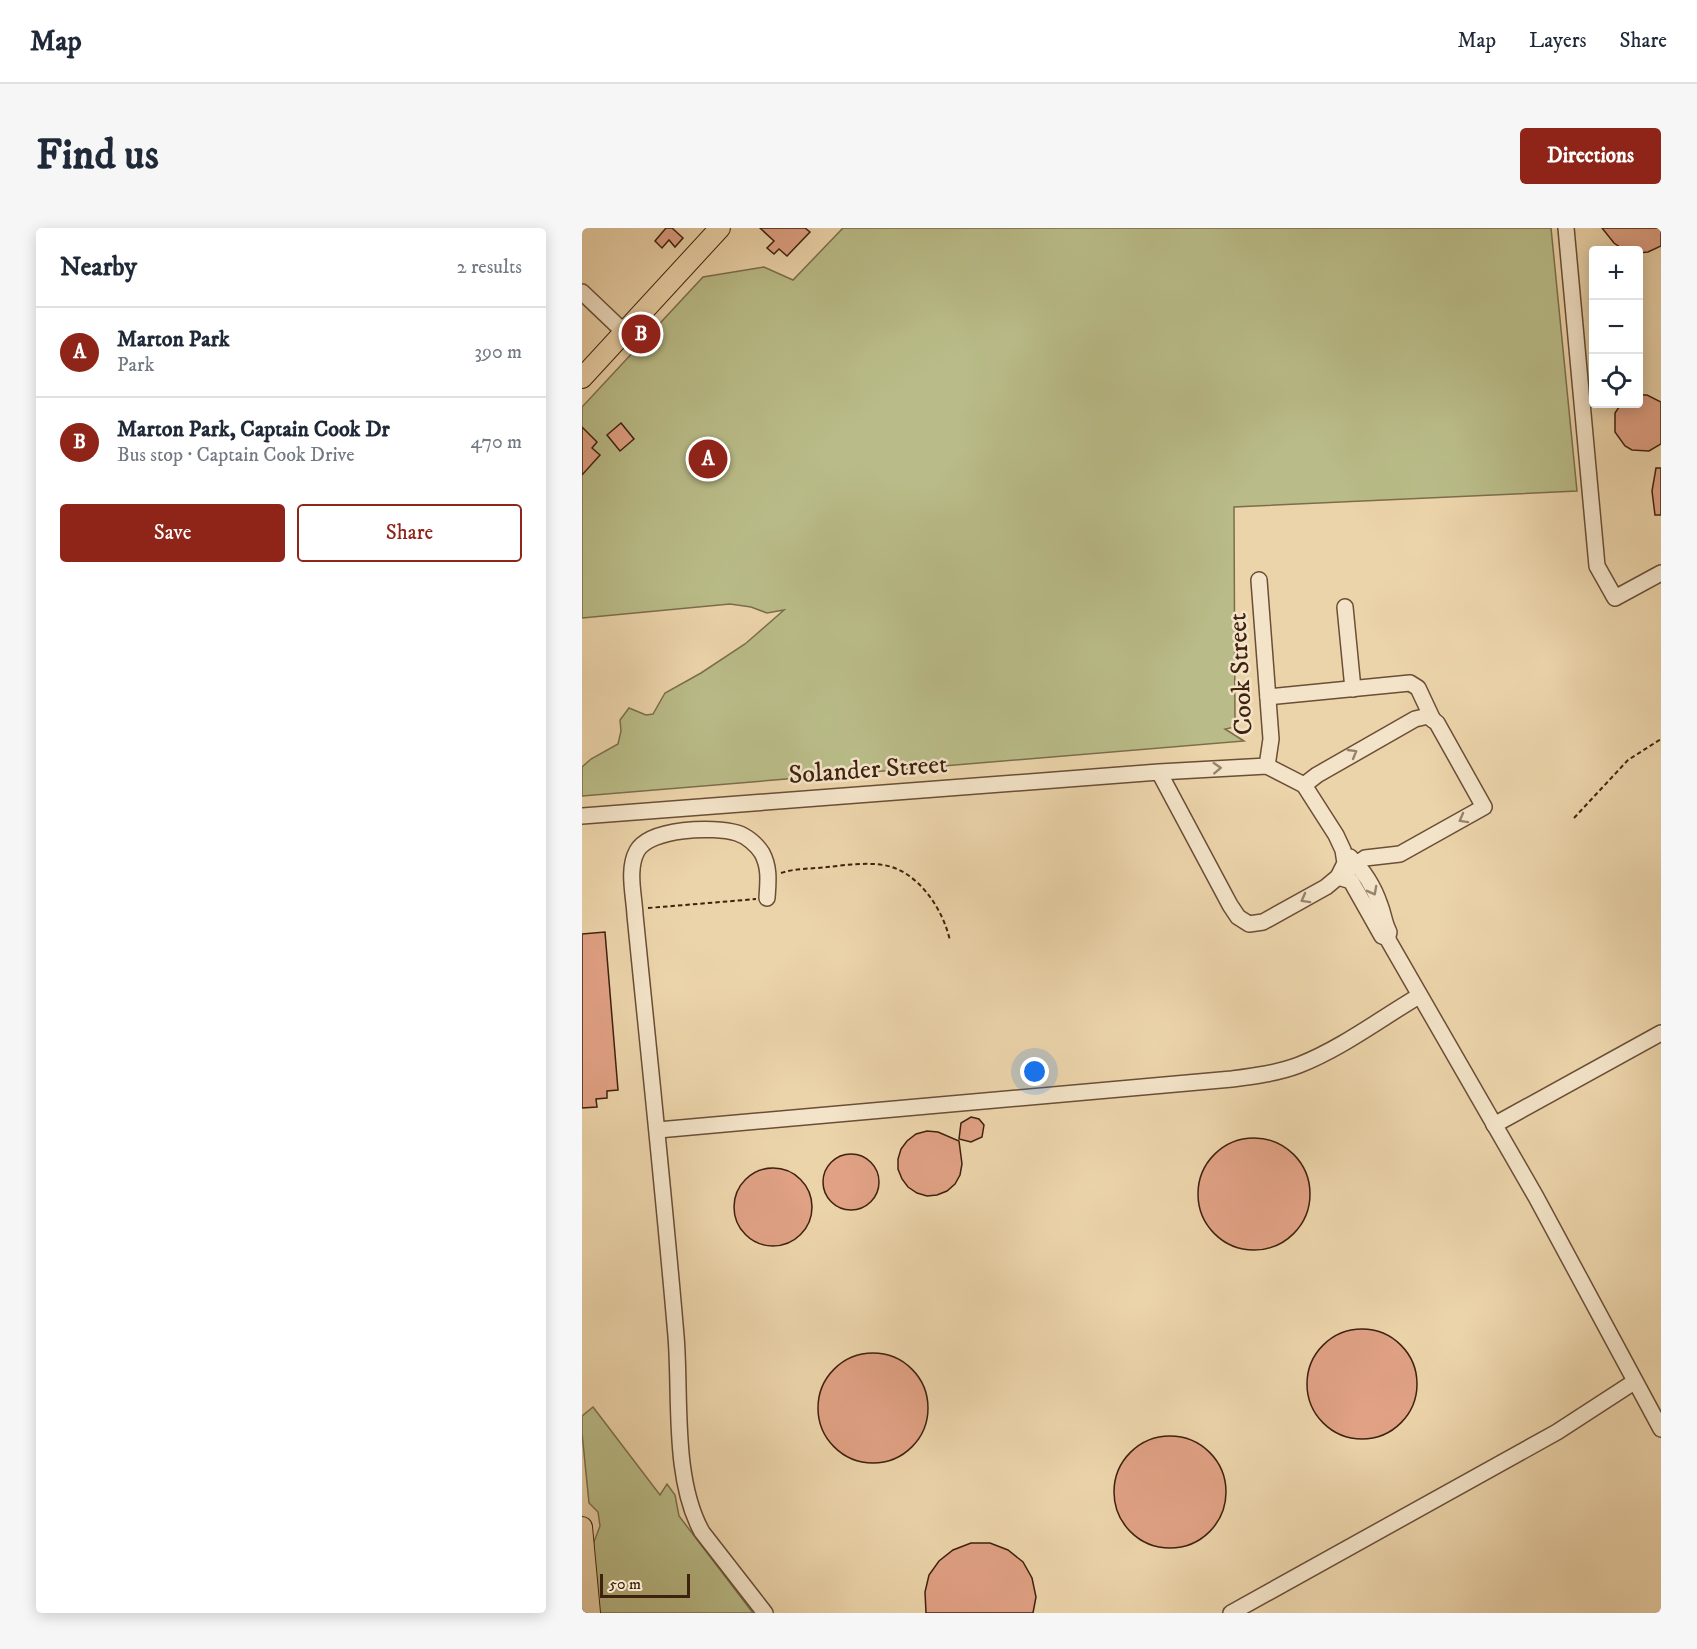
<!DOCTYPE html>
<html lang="en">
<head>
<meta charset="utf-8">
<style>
  body { margin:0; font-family:"IM FELL DW Pica",serif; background:#f6f6f7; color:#1f2937 }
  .controls { position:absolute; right:18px; top:18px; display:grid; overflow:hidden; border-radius:6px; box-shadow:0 3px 15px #0003 }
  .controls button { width:54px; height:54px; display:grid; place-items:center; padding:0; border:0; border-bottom:2px solid #e0e1e3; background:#fff; color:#1f2937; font:30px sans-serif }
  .scale { position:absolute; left:18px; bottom:15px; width:90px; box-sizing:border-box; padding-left:6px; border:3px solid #3f210f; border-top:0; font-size:16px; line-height:21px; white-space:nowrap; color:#3f210f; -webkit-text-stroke:4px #f3e3c8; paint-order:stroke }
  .you { position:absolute; left:453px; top:844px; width:21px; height:21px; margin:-15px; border:4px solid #fff; border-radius:50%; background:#1a73e8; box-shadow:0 0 0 9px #1a73e833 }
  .badge { display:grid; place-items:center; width:39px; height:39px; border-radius:50%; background:#8f2418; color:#fff; font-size:20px; font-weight:700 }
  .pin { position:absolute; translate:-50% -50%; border:3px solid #fff; box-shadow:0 2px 6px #0006 }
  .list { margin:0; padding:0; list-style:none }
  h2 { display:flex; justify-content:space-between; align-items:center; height:78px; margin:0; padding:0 24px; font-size:26px }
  h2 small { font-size:20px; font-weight:400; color:#747a83 }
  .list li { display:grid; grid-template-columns:39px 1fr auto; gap:18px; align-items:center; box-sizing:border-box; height:90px; padding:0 24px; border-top:2px solid #e0e1e3 }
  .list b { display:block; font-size:22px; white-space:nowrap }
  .list p { margin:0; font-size:20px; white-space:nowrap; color:#747a83 }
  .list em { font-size:20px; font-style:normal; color:#747a83 }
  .actions { display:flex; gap:12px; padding:18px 24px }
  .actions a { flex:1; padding:14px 0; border:2px solid #8f2418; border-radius:6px; text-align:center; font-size:21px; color:#8f2418 }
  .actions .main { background:#8f2418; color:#fff }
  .icon { flex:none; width:33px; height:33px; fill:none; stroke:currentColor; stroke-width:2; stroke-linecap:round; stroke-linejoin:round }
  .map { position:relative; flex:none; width:1079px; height:1385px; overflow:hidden; border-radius:6px }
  header { display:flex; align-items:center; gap:36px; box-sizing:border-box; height:84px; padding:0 30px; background:#fff; border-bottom:2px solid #e0e1e3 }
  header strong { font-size:28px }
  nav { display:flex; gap:33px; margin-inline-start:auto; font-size:21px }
  .intro { display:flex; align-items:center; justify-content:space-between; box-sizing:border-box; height:144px; padding:0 36px }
  h1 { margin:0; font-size:42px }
  .button { padding:15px 27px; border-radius:6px; background:#8f2418; color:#fff; font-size:21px; font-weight:700 }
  main { display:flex; gap:36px; padding:0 36px }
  aside { flex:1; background:#fff; border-radius:6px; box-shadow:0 3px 15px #0003 }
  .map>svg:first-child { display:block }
  .green { fill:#b9bc88; stroke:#7c6e4c; stroke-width:1.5 }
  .building { fill:#e0a184; stroke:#3f210f; stroke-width:1.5 }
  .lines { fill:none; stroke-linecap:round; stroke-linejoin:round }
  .minor-casing { stroke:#6a4e36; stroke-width:18 }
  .major-casing { stroke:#3f210f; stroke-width:22 }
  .path { stroke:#3f210f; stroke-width:2; stroke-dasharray:4.5 3; stroke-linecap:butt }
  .minor { stroke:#f3e3c8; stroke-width:15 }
  .major { stroke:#ecd4aa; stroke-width:20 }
  .oneway { stroke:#99826c }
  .labels { text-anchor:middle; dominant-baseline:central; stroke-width:5; stroke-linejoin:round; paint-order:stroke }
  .street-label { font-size:26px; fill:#3f210f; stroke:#f3e3c8 }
</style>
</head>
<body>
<header>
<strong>Map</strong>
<nav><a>Map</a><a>Layers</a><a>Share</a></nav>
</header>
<div class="intro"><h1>Find us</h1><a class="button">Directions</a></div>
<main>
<aside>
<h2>Nearby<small>2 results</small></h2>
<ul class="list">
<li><span class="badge">A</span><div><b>Marton Park</b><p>Park</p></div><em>390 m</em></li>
<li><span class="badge">B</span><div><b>Marton Park, Captain Cook Dr</b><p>Bus stop · Captain Cook Drive</p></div><em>470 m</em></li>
</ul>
<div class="actions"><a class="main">Save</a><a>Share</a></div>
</aside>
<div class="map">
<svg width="1079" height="1385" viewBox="0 0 1079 1385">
  <rect width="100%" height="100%" fill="#ecd4aa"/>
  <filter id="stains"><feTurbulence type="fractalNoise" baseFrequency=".00333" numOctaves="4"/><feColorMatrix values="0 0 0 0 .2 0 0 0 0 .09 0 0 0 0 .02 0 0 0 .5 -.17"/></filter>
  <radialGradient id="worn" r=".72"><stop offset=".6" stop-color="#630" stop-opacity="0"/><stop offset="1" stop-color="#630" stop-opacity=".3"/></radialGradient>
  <g class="green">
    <path d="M261 0H969L995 263 652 279 653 499 643 501 662 513 0 568V539L9 531 36 516 39 503 38 492 47 480 64 487 71 486 83 465 119 445 163 416 202 382 185 385 169 379 148 376 0 390V179L121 49 182 39 211 52Z"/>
    <path d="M11 1179 78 1267 85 1256 93 1267 97 1288 171 1385H16L10 1319 18 1298 16 1284 7 1275 0 1205V1188Z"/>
  </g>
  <g class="building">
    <path d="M84 0H90L101 10 93 19 87 12 80 20 73 13Z"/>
    <path d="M178 0H223L228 4 205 28 197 21 192 26 185 20 192 13Z"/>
    <path d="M1020 0H1079V18L1066 24 1056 25V22H1042L1032 15Z"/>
    <path d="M1056 167H1065L1079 174V216L1067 223 1050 222 1043 218 1033 204V185L1039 176H1056Z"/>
    <path d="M39 195 52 211 38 223 25 207Z"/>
    <path d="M0 199 15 214 10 220 18 227 0 247Z"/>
    <path d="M1074 240H1079V287H1073L1070 263Z"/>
    <path d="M23 704 36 862 25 863V870L14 871 15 879 0 880V706Z"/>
    <path d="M389 889 397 891 402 897 400 909 389 914 377 911 379 895Z"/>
    <path d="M345 903 356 904 377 913 380 936 378 947 373 956 365 963 355 967 345 968 335 965 326 959 320 951 316 941V931L319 921 325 913 334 906Z"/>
    <circle cx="672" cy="966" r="56"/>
    <circle cx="269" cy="954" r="28"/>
    <circle cx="191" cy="979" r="39"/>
    <circle cx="780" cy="1156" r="55"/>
    <circle cx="291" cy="1180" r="55"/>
    <circle cx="588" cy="1264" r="56"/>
    <path d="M389 1315H408L426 1322 441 1334 450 1350 454 1369 451 1385H344L343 1364 347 1347 357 1333 371 1322Z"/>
  </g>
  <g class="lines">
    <g class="minor-casing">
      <g id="minor">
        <path d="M984 0 1015 338 1033 370 1079 345"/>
        <path d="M0 64 42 104"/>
        <path d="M677 352 689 511 685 538"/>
        <path d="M763 379 771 461"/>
        <path d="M686 469 828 455 836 460 851 492"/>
        <path d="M722 557 735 547 833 491 846 488 855 495 902 579 818 626 783 630 758 648"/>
        <path d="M0 588 577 544 685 538 722 557 754 607 761 622 763 635 756 649 744 659 681 694 667 696 656 689 648 677 577 544"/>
        <path d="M768 629C781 642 792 659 798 677 802 687 802 695 807 704L806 708"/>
        <path d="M756 649 769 653 800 708 805 710 954 969 1079 1201"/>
        <path d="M912 897 1079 805"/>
        <path d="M76 902 650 851C673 848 696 845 717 837 760 820 798 791 837 768"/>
        <path d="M183 1385 120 1304C90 1250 99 1168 94 1108 82 967 67 827 53 687 52 667 45 641 55 623 68 600 132 598 155 605 165 608 175 617 180 625 188 640 186 654 185 670"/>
        <path d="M649 1385 975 1204 1052 1154"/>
      </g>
    </g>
    <g class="major-casing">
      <g id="major">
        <path d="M0 150 138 0"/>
        <path d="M0 1299 8 1385"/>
      </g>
    </g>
    <g class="path">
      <path d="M992 590 1046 532 1079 511"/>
      <path d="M199 645C213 640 230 641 245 639 265 637 290 633 310 639 340 649 362 684 368 713"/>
      <path d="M66 680 174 671"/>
    </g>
    <use href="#minor" class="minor"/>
    <use href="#major" class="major"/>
  </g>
  <defs><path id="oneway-chevron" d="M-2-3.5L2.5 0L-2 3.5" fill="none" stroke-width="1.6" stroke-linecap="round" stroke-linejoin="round" transform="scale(1.5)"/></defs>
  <g class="oneway">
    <use href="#oneway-chevron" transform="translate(771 525) rotate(-30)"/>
    <use href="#oneway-chevron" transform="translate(635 540) rotate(-3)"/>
    <use href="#oneway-chevron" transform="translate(881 591) rotate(151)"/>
    <use href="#oneway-chevron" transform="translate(791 663) rotate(62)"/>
    <use href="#oneway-chevron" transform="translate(723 671) rotate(151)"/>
  </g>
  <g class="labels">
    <g class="street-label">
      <text transform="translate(659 446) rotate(-93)">Cook Street</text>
      <text transform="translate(286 542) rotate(-4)">Solander Street</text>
    </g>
  </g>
  <rect width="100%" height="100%" filter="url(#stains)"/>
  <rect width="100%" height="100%" fill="url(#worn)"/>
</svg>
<div class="controls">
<button>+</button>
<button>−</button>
<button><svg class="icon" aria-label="locate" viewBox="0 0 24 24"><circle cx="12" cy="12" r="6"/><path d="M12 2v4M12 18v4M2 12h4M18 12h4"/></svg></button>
</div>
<div class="scale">50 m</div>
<div class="you"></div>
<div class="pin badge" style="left:126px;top:231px">A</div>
<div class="pin badge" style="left:59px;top:106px">B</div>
</div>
</main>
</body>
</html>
